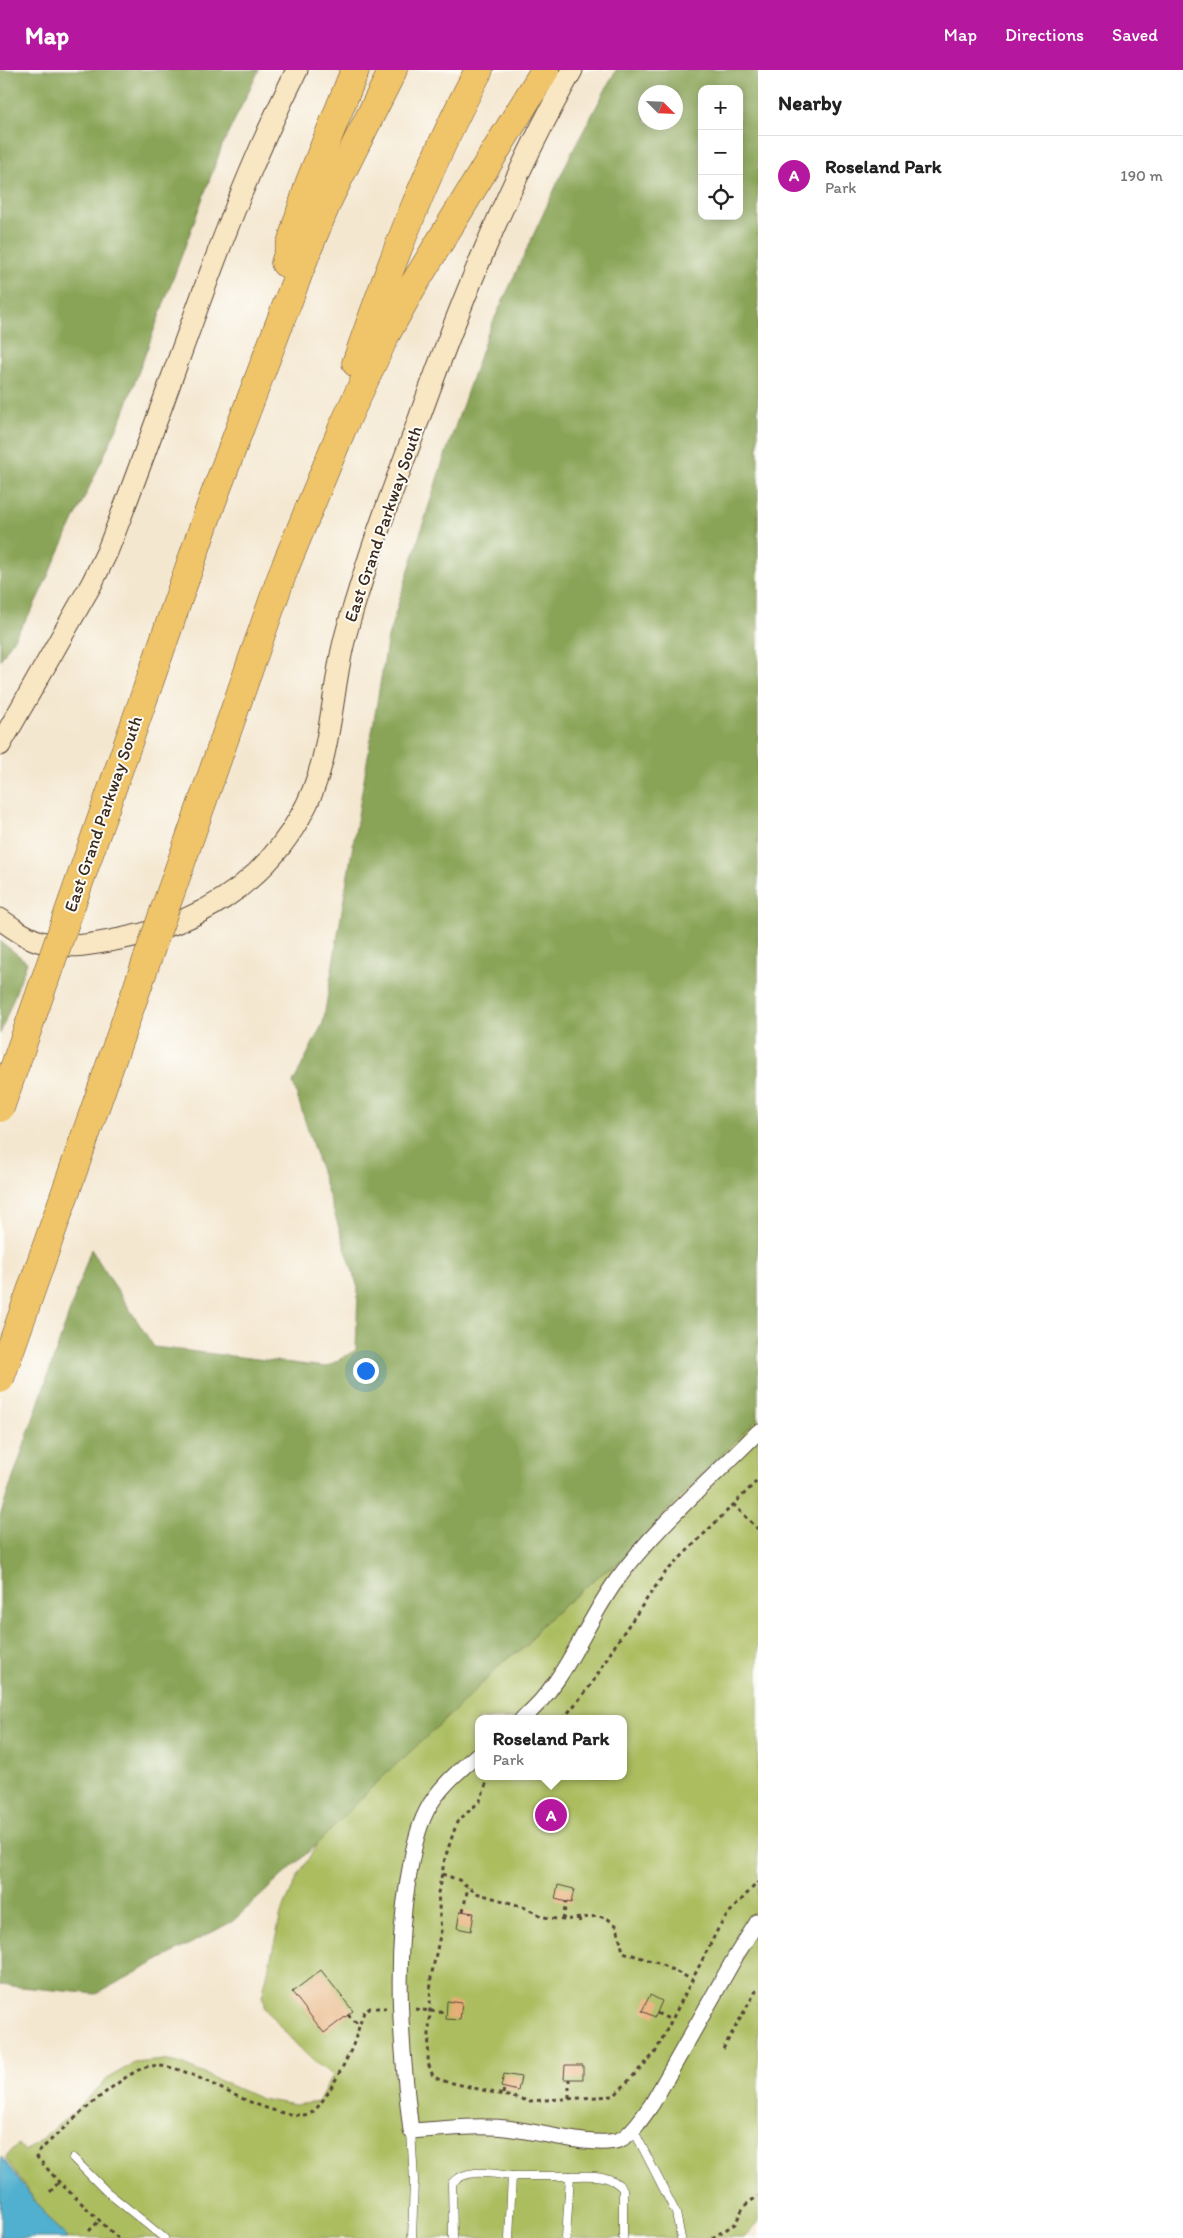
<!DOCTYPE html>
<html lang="en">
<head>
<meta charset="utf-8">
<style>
  body { margin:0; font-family:Itim,sans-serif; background:#f6f6f6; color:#222 }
  .controls { position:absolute; right:15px; top:15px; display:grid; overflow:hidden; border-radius:10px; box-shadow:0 2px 12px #0003 }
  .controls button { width:45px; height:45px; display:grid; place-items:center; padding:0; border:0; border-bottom:1px solid #e0e0e0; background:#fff; color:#222; font:25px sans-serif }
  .compass { position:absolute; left:638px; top:15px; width:45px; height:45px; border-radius:50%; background:#fff; box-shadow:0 2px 12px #0003; rotate:114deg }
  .you { position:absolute; left:365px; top:1300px; width:18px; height:18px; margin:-12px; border:4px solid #fff; border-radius:50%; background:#1a73e8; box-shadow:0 0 0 8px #1a73e833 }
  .badge { display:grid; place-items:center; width:32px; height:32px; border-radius:50%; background:#b5179e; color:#fff; font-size:16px; font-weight:700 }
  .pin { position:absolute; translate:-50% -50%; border:2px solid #fff; box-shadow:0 1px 5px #0006 }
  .popup { position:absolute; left:475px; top:1645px; width:152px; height:65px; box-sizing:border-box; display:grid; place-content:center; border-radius:10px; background:#fff; filter:drop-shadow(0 1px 4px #0005); font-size:16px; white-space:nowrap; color:#767676 }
  .popup b { font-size:19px; color:#222 }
  .popup::after { content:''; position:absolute; left:50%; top:100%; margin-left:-10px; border:10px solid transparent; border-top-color:#fff }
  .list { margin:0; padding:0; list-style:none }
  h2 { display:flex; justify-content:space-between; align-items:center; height:65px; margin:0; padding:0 20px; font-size:21px }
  h2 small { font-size:16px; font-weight:400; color:#767676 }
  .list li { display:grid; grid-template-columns:32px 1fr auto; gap:15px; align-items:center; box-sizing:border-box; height:80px; padding:0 20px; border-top:1px solid #e0e0e0 }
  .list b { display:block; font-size:19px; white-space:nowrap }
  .list p { margin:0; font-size:16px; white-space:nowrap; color:#767676 }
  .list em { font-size:16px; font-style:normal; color:#767676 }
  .icon { flex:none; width:28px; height:28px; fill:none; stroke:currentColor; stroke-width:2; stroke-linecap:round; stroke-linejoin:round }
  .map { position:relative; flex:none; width:758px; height:2168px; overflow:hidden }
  header { display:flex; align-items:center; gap:30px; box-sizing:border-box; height:70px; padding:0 25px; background:#b5179e; color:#fff }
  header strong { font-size:24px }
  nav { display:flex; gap:28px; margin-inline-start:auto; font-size:18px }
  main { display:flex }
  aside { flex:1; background:#fff }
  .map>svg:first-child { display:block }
  .green { fill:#acbd60; stroke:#74743f; fill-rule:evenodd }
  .forest { fill:#89a456; stroke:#62673a; fill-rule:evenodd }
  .water { fill:#51b0cf; stroke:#466d76 }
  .building { fill:#e7ae77 }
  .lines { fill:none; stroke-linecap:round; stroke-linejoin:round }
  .lane-casing { stroke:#574639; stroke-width:9 }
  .street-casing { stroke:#574639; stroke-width:17 }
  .secondary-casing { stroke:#574639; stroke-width:23 }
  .highway-casing { stroke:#574639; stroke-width:29 }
  .path { stroke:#574639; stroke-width:3; stroke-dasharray:4 4; stroke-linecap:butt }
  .lane { stroke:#fff; stroke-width:8 }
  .street { stroke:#fff; stroke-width:15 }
  .secondary { stroke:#f9e7c3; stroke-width:21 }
  .highway { stroke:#f0c469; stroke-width:28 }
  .highway-bridge-casing { stroke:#574639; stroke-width:29; stroke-linecap:butt }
  .highway-bridge { stroke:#f0c469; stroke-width:28 }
  .labels { text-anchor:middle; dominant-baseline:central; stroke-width:4; stroke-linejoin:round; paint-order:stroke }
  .street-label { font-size:18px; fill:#3b2a1e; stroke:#fdfcf7 }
</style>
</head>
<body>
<header>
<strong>Map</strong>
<nav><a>Map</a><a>Directions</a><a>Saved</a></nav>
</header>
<main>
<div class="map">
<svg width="758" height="2168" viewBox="0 0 758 2168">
  <rect width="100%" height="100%" fill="#fdfcf7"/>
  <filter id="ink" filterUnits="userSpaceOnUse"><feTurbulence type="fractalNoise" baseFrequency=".02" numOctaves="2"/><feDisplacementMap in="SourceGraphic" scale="10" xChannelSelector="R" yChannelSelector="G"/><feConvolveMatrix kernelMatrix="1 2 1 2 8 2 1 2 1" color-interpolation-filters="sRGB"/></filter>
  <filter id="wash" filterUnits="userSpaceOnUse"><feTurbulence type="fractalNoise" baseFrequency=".0096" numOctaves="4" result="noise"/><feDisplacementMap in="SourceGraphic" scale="20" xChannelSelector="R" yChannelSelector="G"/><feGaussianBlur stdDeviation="1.12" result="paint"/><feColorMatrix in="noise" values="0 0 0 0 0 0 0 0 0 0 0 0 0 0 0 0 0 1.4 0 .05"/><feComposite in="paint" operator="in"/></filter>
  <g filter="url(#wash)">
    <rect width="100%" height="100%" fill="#f4e7d0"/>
    <path class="green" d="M758 1348V2153L744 2168H68L49 2150 5 2088 18 2074 25 2082 73 2043 108 2008 134 1993 164 1990 182 1994 261 2029 295 2035 318 2032 333 2005C305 1988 285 1962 264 1937L265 1932 262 1927 281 1844 298 1806 317 1774 373 1716 487 1609 504 1590 527 1576 539 1557 597 1507 622 1490 664 1444ZM478 1649H624V1706H478Z"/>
    <g class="forest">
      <path d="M0 0H259L222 76 122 347 32 540 0 590Z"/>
      <path d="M616 0H758V1348L664 1444 622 1490 597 1507 539 1557 527 1576 504 1590 463 1633 373 1716 317 1774 233 1851 96 1924 0 1915V1446L91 1179 154 1277 326 1297 356 1280 358 1218 293 1013 323 953 388 567 440 400 487 265 570 86ZM702 19H739V146H702ZM646 22H676V52H646Z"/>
      <path d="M0 871 27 892 0 964Z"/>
    </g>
    <path class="water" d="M1 2086 49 2150 68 2168H0Z"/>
    <g id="blocks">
      <g class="building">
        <path d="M558 1815 574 1819 571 1833 555 1829Z"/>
        <path d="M460 1841 474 1843 471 1861 457 1858Z"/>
        <path d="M321 1900 353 1941 324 1963 292 1922Z"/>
        <path d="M650 1925 662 1931 655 1947 642 1941Z"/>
        <path d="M447 1931 462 1933 460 1950 446 1949Z"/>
        <path d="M565 1995H583V2009H564Z"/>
        <path d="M504 2004 521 2007 518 2021 501 2017Z"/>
      </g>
    </g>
  </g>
  <g filter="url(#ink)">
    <use href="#blocks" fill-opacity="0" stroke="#574639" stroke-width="1"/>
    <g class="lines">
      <g class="lane-casing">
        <g id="lane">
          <path d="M633 2059 676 2143 681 2168"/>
          <path d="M411 2061 414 2110 412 2168"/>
          <path d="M73 2088 106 2121 164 2168"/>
          <path d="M512 2106H570"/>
          <path d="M453 2168 452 2113C467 2097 492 2104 512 2106L509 2168"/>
          <path d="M566 2168 570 2106C590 2106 610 2103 623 2119V2168"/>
        </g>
      </g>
      <g class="street-casing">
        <g id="street">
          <path d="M522 1649C566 1613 583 1557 616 1511 657 1455 710 1411 758 1362"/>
          <path d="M478 1684C460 1700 438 1718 427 1740 416 1761 412 1787 408 1810 394 1893 401 1977 411 2061 444 2059 479 2054 513 2059 540 2062 596 2078 619 2070 631 2066 645 2044 652 2034L737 1884 758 1851"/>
        </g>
      </g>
      <g class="secondary-casing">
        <g id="secondary">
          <path d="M0 675 92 513 107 482C171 322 219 155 297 0"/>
          <path d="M0 849C14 859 28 869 45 873 71 879 95 874 120 869 196 854 261 816 300 747 329 698 330 640 341 585 346 559 355 533 363 507 377 461 394 416 411 371 456 244 506 117 572 0"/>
        </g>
      </g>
      <g class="highway-casing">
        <g id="highway">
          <path d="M285 193 309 114 355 0"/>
          <path d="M356 293C391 193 429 93 479 0"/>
          <path d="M283 502 342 359 385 266 411 219 545 0"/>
          <path d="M148 616 213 429 307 181 329 128 393 0"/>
        </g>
      </g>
      <g class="path">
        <path d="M733 1434 758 1459"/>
        <path d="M563 1649 591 1615 619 1569 665 1503 758 1410"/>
        <path d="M489 1706 480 1731 457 1752 445 1788 438 1823 441 1861 431 1907 428 1993 433 2006 440 2010 529 2031 614 2026 655 1983 718 1859 728 1844 758 1812"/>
        <path d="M442 1804 459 1810 476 1823 521 1836 544 1847 563 1850 599 1846 608 1849 617 1856 623 1882 658 1893 691 1909"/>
        <path d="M463 1841 468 1817"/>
        <path d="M579 1848 580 1853"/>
        <path d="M563 1850 566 1832"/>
        <path d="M415 1939 446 1943"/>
        <path d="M657 1943 671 1950"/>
        <path d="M348 1945 359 1955"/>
        <path d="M723 1979 758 1917"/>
        <path d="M503 2024 504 2018"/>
        <path d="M569 2028V2009"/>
        <path d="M50 2122 59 2112"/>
        <path d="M89 2161 99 2151"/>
        <path d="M118 2168 59 2112 37 2087 39 2081C61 2061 124 2000 150 1996 171 1994 190 2004 208 2012 230 2023 284 2051 309 2044 321 2041 348 1988 353 1975 357 1964 360 1953 364 1942L370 1938H386"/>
        <path d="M712 2168 735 2154 744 2136 758 2126"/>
      </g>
      <use href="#lane" class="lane"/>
      <use href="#street" class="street"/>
      <use href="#secondary" class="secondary"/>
      <use href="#highway" class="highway"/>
      <g class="highway-bridge-casing">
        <g id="highway-bridge">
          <path d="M0 1038 148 616"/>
          <path d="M0 1309 283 502"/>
        </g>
      </g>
      <use href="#highway-bridge" class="highway-bridge"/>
    </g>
  </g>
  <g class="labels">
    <g class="street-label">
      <text transform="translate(383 454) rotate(-71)">East Grand Parkway South</text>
      <text transform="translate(103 744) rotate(-71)">East Grand Parkway South</text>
    </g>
  </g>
</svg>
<div class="controls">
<button>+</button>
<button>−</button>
<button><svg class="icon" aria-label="locate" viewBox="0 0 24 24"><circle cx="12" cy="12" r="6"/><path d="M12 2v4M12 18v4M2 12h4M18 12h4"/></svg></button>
</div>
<svg class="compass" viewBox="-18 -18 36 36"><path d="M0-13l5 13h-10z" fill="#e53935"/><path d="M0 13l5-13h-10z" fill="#767676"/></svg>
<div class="you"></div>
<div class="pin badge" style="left:551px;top:1745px">A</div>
<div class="popup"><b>Roseland Park</b>Park</div>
</div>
<aside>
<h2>Nearby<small></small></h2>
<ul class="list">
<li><span class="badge">A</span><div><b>Roseland Park</b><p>Park</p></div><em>190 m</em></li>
</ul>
</aside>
</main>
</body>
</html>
